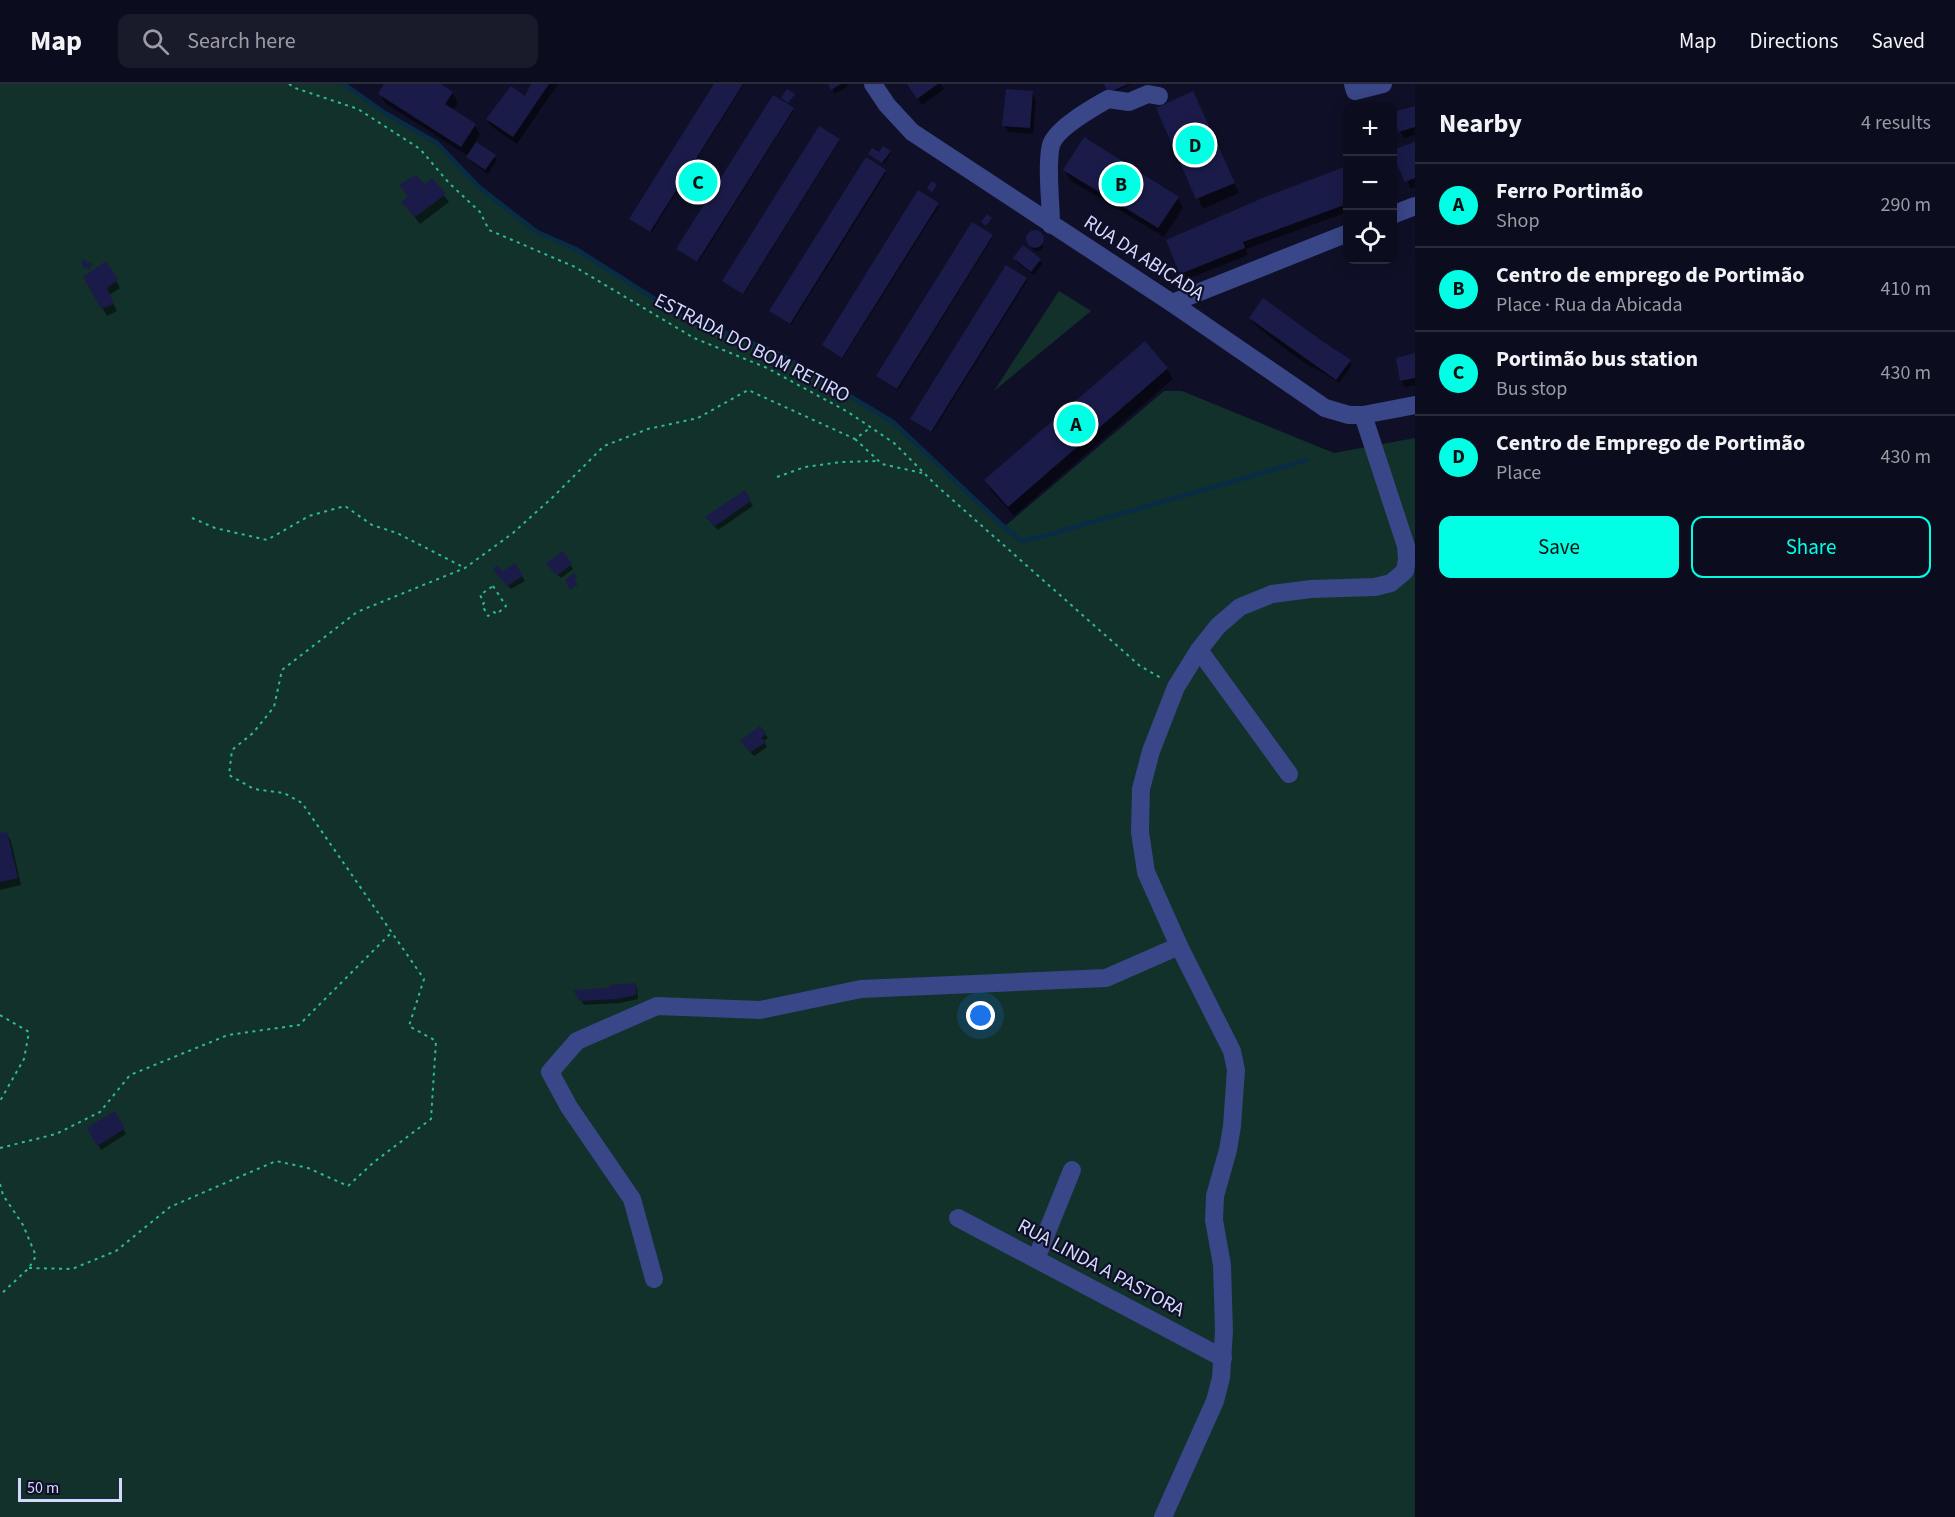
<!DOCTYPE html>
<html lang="en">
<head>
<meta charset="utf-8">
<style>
  body { margin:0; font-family:"Source Sans 3",sans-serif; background:#191a2a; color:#f1f3f6 }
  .controls { position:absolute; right:18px; top:18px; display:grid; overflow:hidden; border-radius:12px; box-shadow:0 3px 15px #0003 }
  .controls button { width:54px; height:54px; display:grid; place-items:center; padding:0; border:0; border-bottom:2px solid #2b2c3b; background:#0b0c1d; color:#f1f3f6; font:30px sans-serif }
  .scale { position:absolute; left:18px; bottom:15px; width:104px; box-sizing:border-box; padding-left:6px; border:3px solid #d5d9ff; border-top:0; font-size:16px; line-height:21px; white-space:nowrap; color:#d5d9ff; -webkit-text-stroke:4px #0f1027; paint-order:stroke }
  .you { position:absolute; left:981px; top:932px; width:21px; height:21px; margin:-15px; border:4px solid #fff; border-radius:50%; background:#1a73e8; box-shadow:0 0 0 9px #1a73e833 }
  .badge { display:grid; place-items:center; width:39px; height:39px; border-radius:50%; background:#01ffe5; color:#111; font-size:20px; font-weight:700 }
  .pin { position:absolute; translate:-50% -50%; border:3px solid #fff; box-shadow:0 2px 6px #0006 }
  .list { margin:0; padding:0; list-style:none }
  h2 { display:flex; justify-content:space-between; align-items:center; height:78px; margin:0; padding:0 24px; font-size:26px }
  h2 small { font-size:20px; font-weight:400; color:#9a9ba4 }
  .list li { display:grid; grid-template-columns:39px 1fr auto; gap:18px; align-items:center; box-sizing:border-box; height:84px; padding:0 24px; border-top:2px solid #2b2c3b }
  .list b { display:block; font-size:22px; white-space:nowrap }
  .list p { margin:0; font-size:20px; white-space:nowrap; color:#9a9ba4 }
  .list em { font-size:20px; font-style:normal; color:#9a9ba4 }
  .actions { display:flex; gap:12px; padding:18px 24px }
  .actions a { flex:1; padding:14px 0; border:2px solid #01ffe5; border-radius:12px; text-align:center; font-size:21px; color:#01ffe5 }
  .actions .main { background:#01ffe5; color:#111 }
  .icon { flex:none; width:33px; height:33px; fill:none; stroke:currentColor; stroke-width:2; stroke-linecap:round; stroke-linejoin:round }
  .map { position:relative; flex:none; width:1415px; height:1433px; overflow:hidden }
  header { display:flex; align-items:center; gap:36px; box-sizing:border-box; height:84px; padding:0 30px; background:#0b0c1d; border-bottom:2px solid #2b2c3b }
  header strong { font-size:28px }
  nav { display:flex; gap:33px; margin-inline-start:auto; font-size:21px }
  .search { width:420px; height:54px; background:#191a2a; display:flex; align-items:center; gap:15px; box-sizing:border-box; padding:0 21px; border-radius:12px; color:#9a9ba4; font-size:22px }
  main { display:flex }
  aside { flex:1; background:#0b0c1d }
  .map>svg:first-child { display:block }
  .green { fill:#12312a }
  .shadow { fill:#0007 }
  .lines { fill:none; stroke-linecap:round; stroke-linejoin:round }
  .stream { stroke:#092c46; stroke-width:4.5 }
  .building { fill:#1b1b49 }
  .path { stroke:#2dbb96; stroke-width:2; stroke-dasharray:3 4.5; stroke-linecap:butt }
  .minor { stroke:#394687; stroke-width:18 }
  .labels { text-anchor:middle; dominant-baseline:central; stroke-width:4.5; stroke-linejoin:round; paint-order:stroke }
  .street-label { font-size:20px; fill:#d5d9ff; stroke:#0f1027 }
</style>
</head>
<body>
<header>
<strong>Map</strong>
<div class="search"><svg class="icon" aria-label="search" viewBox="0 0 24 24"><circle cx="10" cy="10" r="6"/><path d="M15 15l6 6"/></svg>Search here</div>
<nav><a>Map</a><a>Directions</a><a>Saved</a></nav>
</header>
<main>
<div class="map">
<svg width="1415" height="1433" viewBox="0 0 1415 1433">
  <rect width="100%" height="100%" fill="#0f1027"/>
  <g class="green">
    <path d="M0 0H347L348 3 385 29 437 59 479 103 537 148 576 165 680 231 780 270 893 338 1004 443 1164 307H1182L1334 369 1415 354V1433H0Z"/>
    <path d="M1059 207 1091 227 994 307Z"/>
  </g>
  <g class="shadow">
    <path d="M386 0H438L452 9 458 19 453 27 475 41 480 51 475 58 494 72 497 76 488 90 470 77 468 72 385 19 380 10Z"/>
    <path d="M534 0H558L517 60 491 42 487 35 525 14Z"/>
    <path d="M715 0H744L651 149 632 137Z"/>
    <path d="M829 0H847L848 2 835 10Z"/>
    <path d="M908 0H941L944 5 922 21Z"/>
    <path d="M1106 0H1132L1110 10Z"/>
    <path d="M1032 9 1036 16 1033 50 1008 48 1004 41Z"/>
    <path d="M1198 19 1239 109 1203 125 1158 24Z"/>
    <path d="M1415 23V51L1404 54 1400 47Z"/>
    <path d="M793 25V27L698 179 679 167 678 165Z"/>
    <path d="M838 56 839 58 744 210 725 198Z"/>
    <path d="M1415 59V103L1411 105 1393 67Z"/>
    <path d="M890 68 891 69 884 80 870 70Z"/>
    <path d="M1348 83V128L1246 165 1248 171 1185 196 1181 189 1266 114Z"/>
    <path d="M1065 86 1178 114 1183 124 1164 153 1070 96Z"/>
    <path d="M885 87 886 89 791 241 772 229 771 227Z"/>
    <path d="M432 96 449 118 420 140 403 118 409 113 401 102H424Z"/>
    <path d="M938 120 939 122 843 274 824 262Z"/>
    <path d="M1036 148 1041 152 1043 163 1040 167H1035L1031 164 1027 154 1030 150Z"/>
    <path d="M992 152 993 153 898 306 879 294 878 292Z"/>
    <path d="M1015 174 1040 176 1042 180 1034 191 1017 179Z"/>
    <path d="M106 179 120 204 109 211 117 227 107 232 85 194Z"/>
    <path d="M1026 195 1027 197 932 349 913 337 912 335Z"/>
    <path d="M1250 234 1349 277 1352 281 1339 299 1313 283 1312 284 1281 262 1253 239Z"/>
    <path d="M1415 272V301L1405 304 1401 297Z"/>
    <path d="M1167 285 1173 295 1014 432 991 406 986 396Z"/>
    <path d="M745 409 753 422 718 446 707 434Z"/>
    <path d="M563 469 573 485 561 494 550 483Z"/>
    <path d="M515 481 525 497 511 505 497 490 503 489Z"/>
    <path d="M765 650 768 654 764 657 767 663 754 672 744 661Z"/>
    <path d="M7 750 11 757 21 801 0 806V751Z"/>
    <path d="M635 900 637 904 638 915 620 919 584 921 576 907 611 906Z"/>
    <path d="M114 1029 126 1050 101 1066 89 1045Z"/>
  </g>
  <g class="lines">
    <path class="stream" d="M344 0 385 29 437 59 479 103 537 148 576 165 680 231 780 270 893 338 1004 443 1022 457 1044 452 1307 376"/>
  </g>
  <g class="building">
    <path d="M384 0H441L453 8 445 20 476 40 461 63 378 10Z"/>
    <path d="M531 0H549L513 53 486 35 511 2 525 12Z"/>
    <path d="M714 0H743L650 148 629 135Z"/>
    <path d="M828 0H841L831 6Z"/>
    <path d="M907 0H938L917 15Z"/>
    <path d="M1104 0H1128L1108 9Z"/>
    <path d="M787 5 795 10 788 19 781 14Z"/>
    <path d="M1006 5 1033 7 1030 44 1002 42Z"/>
    <path d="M1193 7 1235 99 1196 115 1156 24Z"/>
    <path d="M773 11 794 24 697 178 676 165Z"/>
    <path d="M1415 22V43L1398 48 1393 28Z"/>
    <path d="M819 42 840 55 743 210 722 197Z"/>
    <path d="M1084 53 1179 113 1158 144 1063 86Z"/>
    <path d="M476 58 496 71 485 86 466 73Z"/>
    <path d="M1415 58V94L1405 98 1392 70V66Z"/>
    <path d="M883 62 891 67 882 79 868 70 872 64 879 68Z"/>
    <path d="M866 73 886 86 790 240 769 227Z"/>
    <path d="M1347 82V120L1243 158 1245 164 1180 190 1166 156 1265 113Z"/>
    <path d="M416 91 425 100 432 94 446 110 415 133 401 118 408 112 399 101Z"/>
    <path d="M932 97 937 101 932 108 927 104Z"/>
    <path d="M918 106 939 119 842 274 822 261Z"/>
    <path d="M987 130 992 134 986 142 981 138Z"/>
    <path d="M972 138 993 151 897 305 876 292Z"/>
    <circle cx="1035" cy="155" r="9"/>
    <path d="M1023 161 1041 175 1031 188 1013 174Z"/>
    <path d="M85 175 87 179 90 178 92 182 89 185 84 184 81 177Z"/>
    <path d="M106 177 118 196 107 204 114 220 101 225 83 193Z"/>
    <path d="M1006 181 1027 194 931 348 910 335Z"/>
    <path d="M1263 214 1322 257 1351 276 1336 296 1249 234Z"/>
    <path d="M1145 257 1168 284 1008 423 984 396Z"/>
    <path d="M1415 269V294L1400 297 1396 274Z"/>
    <path d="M745 406 751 417 715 442 705 433Z"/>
    <path d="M563 467 572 480 558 491 554 489 546 479Z"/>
    <path d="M515 479 523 492 507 502 493 485 497 481 503 487Z"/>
    <path d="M574 489 577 493 574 495 578 501 570 506 565 496Z"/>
    <path d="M760 642 766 649 761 654 766 658 751 668 740 657Z"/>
    <path d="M7 748 18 794 0 798V749Z"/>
    <path d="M636 899V911L617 915 580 917 573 906 609 904V901Z"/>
    <path d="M115 1027 125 1045 97 1062 87 1044Z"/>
  </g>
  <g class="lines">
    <g class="path">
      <path d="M289 0 295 4 358 25 420 65 449 99 480 128 489 146 575 183 694 254 767 284 848 328 894 359 938 403 1140 582 1163 595"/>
      <path d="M855 355 882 380 922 389"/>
      <path d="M777 393 805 383 841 378 878 377"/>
      <path d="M192 434 215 444 267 456 309 432 345 422 372 441 397 449 465 484"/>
      <path d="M493 502 506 522 497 530 494 528 488 532 482 521 484 519 480 511Z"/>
      <path d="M0 931 29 948 24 975 0 1017"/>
      <path d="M0 1064 56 1050 100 1028 130 991 228 951 299 941 391 849"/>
      <path d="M0 1100 3 1111 23 1141 36 1172 29 1184 0 1211"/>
      <path d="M29 1184 72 1185 116 1167 170 1123 276 1077 308 1084 348 1102 374 1078 431 1035 436 957 409 942 424 895 302 719 284 709 254 705 229 691 232 666 253 649 274 623 282 586 357 528 465 484 513 449 554 412 604 362 648 345 698 334 748 306 855 355 870 344"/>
    </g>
    <g class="minor">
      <path d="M873 0 887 21 912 48 1172 219 1325 324 1349 331H1363L1415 321"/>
      <path d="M1353 0 1355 7 1383 0"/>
      <path d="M1392 131 1415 122"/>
      <path d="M1051 141C1051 118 1046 82 1051 61 1056 44 1094 23 1108 15L1129 18 1148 10 1159 12"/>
      <path d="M1172 219 1348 149"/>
      <path d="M1199 566 1289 690"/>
      <path d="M958 1134 1223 1274"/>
      <path d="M1036 1175 1072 1086"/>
      <path d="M654 1195 632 1115 569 1023 550 988 577 957 657 922 760 926 861 905 1106 894 1179 862"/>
      <path d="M1163 1433 1215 1317 1221 1294 1224 1247 1222 1181 1214 1136 1215 1112 1228 1066 1232 1042 1236 986 1232 967 1179 862 1146 788 1140 748 1141 705 1151 667 1176 603 1199 566 1218 542 1240 523 1272 510 1311 505 1375 503 1391 499 1405 487 1407 475 1406 462 1363 331"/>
    </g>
  </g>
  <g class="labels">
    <g class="street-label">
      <text transform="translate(1144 174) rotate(33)">RUA DA ABICADA</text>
      <text transform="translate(752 264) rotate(27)">ESTRADA DO BOM RETIRO</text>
      <text transform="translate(1101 1184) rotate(28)">RUA LINDA A PASTORA</text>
    </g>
  </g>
</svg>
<div class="controls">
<button>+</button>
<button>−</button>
<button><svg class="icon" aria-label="locate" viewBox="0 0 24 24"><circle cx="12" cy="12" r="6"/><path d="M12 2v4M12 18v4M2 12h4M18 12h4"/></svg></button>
</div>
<div class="scale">50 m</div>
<div class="you"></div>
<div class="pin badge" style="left:1076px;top:340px">A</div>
<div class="pin badge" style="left:1121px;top:100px">B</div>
<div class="pin badge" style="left:698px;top:98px">C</div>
<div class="pin badge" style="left:1195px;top:61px">D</div>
</div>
<aside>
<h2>Nearby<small>4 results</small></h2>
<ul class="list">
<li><span class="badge">A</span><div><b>Ferro Portimão</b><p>Shop</p></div><em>290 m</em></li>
<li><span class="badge">B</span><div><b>Centro de emprego de Portimão</b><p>Place · Rua da Abicada</p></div><em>410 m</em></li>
<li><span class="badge">C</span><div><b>Portimão bus station</b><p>Bus stop</p></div><em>430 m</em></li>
<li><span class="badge">D</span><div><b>Centro de Emprego de Portimão</b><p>Place</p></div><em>430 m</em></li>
</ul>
<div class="actions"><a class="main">Save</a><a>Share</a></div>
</aside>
</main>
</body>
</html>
